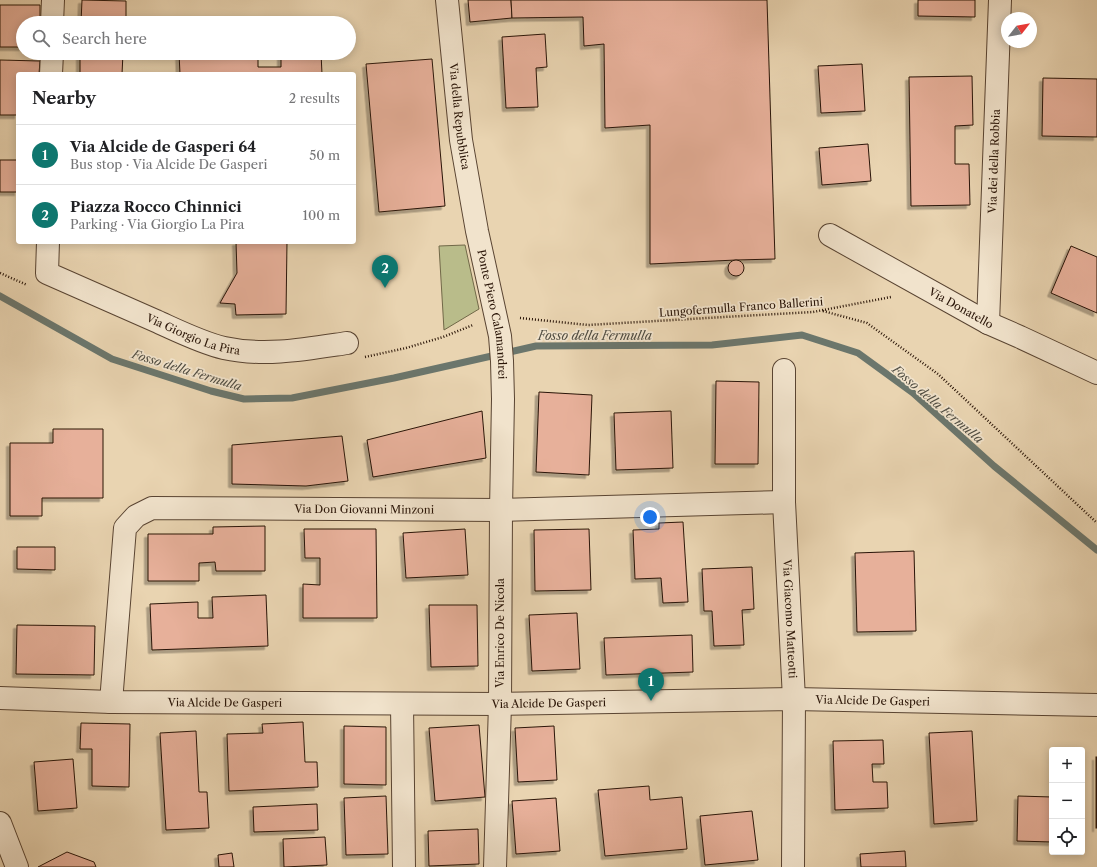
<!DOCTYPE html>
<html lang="en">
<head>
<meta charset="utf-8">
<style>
  body { margin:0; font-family:"Libre Caslon Text",serif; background:#f2f2f2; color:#202124 }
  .controls { position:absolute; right:12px; bottom:12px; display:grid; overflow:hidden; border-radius:4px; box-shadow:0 2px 10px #0003 }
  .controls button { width:36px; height:36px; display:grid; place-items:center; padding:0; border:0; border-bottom:1px solid #e0e0e0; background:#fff; color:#202124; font:20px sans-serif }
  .compass { position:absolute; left:1001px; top:12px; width:36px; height:36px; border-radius:50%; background:#fff; box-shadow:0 2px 10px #0003; rotate:59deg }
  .you { position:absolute; left:650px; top:517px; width:14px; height:14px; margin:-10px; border:3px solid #fff; border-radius:50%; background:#1a73e8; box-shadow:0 0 0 6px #1a73e833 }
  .badge { display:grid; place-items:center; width:26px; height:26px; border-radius:50%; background:#0f766e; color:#fff; font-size:13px; font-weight:700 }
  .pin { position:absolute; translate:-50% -33px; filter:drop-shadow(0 1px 2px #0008) }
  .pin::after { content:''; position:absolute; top:21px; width:14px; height:12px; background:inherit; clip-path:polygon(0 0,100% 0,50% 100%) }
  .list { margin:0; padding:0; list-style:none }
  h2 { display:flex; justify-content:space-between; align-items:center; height:52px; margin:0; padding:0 16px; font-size:17px }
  h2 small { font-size:13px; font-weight:400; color:#757577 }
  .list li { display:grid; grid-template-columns:26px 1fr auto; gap:12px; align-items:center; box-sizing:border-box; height:60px; padding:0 16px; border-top:1px solid #e0e0e0 }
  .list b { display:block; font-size:15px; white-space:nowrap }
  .list p { margin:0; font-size:13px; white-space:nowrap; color:#757577 }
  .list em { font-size:13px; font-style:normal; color:#757577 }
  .icon { flex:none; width:22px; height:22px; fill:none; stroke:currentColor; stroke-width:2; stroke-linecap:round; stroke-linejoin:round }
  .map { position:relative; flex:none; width:1097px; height:867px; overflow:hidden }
  .search { position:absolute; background:#fff; box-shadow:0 2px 10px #0003; left:16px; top:16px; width:340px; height:44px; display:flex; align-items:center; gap:10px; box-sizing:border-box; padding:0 14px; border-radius:22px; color:#757577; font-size:15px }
  .panel { position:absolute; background:#fff; box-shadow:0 2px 10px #0003; left:16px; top:72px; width:340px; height:172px; border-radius:4px }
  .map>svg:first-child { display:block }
  .green { fill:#b9bc8a; stroke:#716848 }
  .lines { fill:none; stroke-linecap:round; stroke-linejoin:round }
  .stream { stroke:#6b766c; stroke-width:7 }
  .building { fill:#e7b09a; stroke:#291407; filter:url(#shadow) }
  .minor-casing { stroke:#594432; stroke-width:24 }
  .path { stroke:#291407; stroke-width:2.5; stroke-dasharray:1 2; stroke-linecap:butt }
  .minor { stroke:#f1e3cc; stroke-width:22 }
  .labels { text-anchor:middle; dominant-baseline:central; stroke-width:3.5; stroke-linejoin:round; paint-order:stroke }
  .street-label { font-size:11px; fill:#291407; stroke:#f1e3cc }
  .water-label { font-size:12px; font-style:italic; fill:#504d42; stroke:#f1e3cc }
</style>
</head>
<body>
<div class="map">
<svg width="1097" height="867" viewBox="0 0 1097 867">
  <defs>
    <filter id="shadow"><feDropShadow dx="-3.5" dy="3.5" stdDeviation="0" flood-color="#0004"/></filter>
  </defs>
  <rect width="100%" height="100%" fill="#e9d4b1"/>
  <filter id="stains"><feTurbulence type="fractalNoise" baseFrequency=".005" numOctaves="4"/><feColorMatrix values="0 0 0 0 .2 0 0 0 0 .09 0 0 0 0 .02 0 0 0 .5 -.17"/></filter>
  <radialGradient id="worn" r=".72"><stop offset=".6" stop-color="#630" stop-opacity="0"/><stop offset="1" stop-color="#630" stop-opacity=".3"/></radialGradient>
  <path class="green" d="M465 245 479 309 444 330 439 246Z"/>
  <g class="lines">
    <path class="stream" d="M0 296 112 359 211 391 244 399 292 398 394 378 536 346 712 345 802 335 858 353 913 393 994 466 1097 550"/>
  </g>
  <g class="building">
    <path d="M82 0 126 1V23H81Z"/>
    <path d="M468 0H511L512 18 470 22Z"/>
    <path d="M511 0H767L775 259 736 260 650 264V125L605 128 604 44 584 46 583 17 512 18Z"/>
    <path d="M918 0H975V17L918 16Z"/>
    <path d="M0 5H40V23H23V47H0Z"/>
    <path d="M545 34 547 67 536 68 538 107 506 108 502 37Z"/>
    <path d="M80 53H123L122 74 80 73Z"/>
    <path d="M179 53H221V58L258 57V67H281V53H321L322 74H180Z"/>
    <path d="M432 59 445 206 379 212 366 64Z"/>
    <path d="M0 60 40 61 39 74H18V115H0Z"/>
    <path d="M862 64 865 111 821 113 818 66Z"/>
    <path d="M972 76 973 125 955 126V164H969L970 205 911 206 909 77Z"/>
    <path d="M1043 78 1097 79V137L1042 136Z"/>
    <path d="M868 144 871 181 822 185 819 148Z"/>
    <rect x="0" y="160" width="18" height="32"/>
    <path d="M236 242H287L286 314 236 315 235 304 220 303 237 273Z"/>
    <path d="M1071 246 1097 257V313L1051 293Z"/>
    <circle cx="736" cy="268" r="8"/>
    <path d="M716 381 759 382 758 464H715Z"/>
    <path d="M539 392 592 395 589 475 536 472Z"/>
    <path d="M482 411 486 458 373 477 367 440Z"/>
    <path d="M671 411 673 468 616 470 614 413Z"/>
    <path d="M53 429H103V498H42V516H10V443H53Z"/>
    <path d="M342 436 348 481 306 486 232 484V445Z"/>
    <path d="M683 522 688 602 663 603 661 578 635 579 633 530 659 529V523Z"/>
    <path d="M265 526V571H216L215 562 199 563V581H148V534H213V527Z"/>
    <path d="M304 529H376L377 618H303V584L320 585V558H305Z"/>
    <path d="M465 529 468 575 406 578 403 533Z"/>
    <path d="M589 529 591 590 535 591 534 530Z"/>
    <path d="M17 547H55V570L17 569Z"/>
    <path d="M914 551 916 631 857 632 855 553Z"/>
    <path d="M752 567 754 609 742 610 744 645 714 646 712 611H704L702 569Z"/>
    <path d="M266 595 268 646 152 650 150 604 198 602V618H213L212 597Z"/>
    <path d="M429 605H477L478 666 431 667Z"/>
    <path d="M577 613 580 669 532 671 529 615Z"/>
    <path d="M17 625 95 626 94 675 16 674Z"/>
    <path d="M692 635 693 672 606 675 604 638Z"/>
    <path d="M303 722 305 762H317L318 787 229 791 227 734 263 733 262 724Z"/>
    <path d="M81 723 130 724 129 787 92 786V749H80Z"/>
    <path d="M479 725 485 797 435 801 429 728Z"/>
    <path d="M344 726 386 727V785L344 784Z"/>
    <path d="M554 726 557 780 518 782 515 728Z"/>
    <path d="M196 731 199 792H207L209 828 166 830 160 733Z"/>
    <path d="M972 731 977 821 934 824 929 733Z"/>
    <path d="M883 740 884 764H872L873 782H887L888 808 835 810 833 741Z"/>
    <rect x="1096" y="757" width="1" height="71"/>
    <path d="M73 759 77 808 38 811 34 762Z"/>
    <path d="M649 786 650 800 682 797 687 849 605 856 598 790Z"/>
    <path d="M386 796 388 854 346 855 344 798Z"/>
    <path d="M1018 796 1052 797V842L1017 841Z"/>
    <path d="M556 798 560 851 516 854 512 801Z"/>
    <path d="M317 804 318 830 254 832 253 807Z"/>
    <path d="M752 811 758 860 705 865 700 816Z"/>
    <path d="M478 829 479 864 429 866 428 831Z"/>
    <path d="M325 837 327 865 284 867 283 839Z"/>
    <path d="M905 851 906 867H861L860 854Z"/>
    <path d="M67 852 94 862 96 867H38Z"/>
    <path d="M232 853 234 867H219L218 855Z"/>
  </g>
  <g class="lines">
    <g class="minor-casing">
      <g id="minor">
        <path id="s1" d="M447 0 461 140 477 231 500 336 502 361 503 399 501 510 500 704 495 867"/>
        <path d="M52 23 53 0"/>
        <path d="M51 74 52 53"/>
        <path id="s2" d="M830 235 988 323 1020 337 1097 373"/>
        <path id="s3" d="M48 242 47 273C84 289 120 305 156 321 176 330 202 343 224 348 265 357 307 349 347 343"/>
        <path id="s4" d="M988 323 1000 0"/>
        <path id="s5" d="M784 370V502L794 699 793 867"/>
        <path id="s6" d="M0 698 111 702 500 704 794 699 1097 705"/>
        <path id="s7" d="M111 702 125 528 136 516 152 508 501 510 784 502"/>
        <path d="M402 704 404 867"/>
        <path d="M0 823 17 867"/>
      </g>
    </g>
    <g class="path">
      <path d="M0 273 27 285"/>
      <path d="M823 311 867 323 938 374 1097 523"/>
      <path d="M520 318 588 325 724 317 813 312 891 297"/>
      <path d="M365 357 406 348 443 337 473 325"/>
    </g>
    <use href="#minor" class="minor"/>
  </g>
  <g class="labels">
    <g class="street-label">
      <text stroke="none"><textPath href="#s1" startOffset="117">Via della Repubblica</textPath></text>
      <text stroke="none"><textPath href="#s4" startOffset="162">Via dei della Robbia</textPath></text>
      <text transform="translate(741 307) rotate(-4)">Lungofermulla Franco Ballerini</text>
      <text stroke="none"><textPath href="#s2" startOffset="150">Via Donatello</textPath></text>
      <text stroke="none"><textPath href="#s1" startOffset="318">Ponte Piero Calamandrei</textPath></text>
      <text stroke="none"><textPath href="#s3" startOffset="190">Via Giorgio La Pira</textPath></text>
      <text stroke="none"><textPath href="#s7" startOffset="421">Via Don Giovanni Minzoni</textPath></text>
      <text stroke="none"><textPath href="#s5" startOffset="249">Via Giacomo Matteotti</textPath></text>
      <text transform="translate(500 633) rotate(-90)">Via Enrico De Nicola</text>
      <text stroke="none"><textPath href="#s6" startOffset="873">Via Alcide De Gasperi</textPath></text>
      <text stroke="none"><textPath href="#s6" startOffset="225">Via Alcide De Gasperi</textPath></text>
      <text stroke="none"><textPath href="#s6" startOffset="549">Via Alcide De Gasperi</textPath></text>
    </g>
    <g class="water-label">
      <text x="595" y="335">Fosso della Fermulla</text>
      <text transform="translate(187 370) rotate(17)">Fosso della Fermulla</text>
      <text transform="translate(938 404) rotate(40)">Fosso della Fermulla</text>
    </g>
  </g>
  <rect width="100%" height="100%" filter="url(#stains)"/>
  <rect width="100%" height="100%" fill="url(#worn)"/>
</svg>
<div class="controls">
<button>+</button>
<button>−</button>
<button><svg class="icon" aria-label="locate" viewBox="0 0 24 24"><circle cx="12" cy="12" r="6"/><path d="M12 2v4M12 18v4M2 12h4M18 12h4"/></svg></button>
</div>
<svg class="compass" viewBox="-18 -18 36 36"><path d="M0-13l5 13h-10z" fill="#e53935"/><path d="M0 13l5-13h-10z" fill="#757577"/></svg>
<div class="you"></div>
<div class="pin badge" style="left:651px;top:701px">1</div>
<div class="pin badge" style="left:385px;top:288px">2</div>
<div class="search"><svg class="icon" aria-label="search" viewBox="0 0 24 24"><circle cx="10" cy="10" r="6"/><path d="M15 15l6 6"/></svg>Search here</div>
<section class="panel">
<h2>Nearby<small>2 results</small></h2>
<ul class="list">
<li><span class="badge">1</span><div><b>Via Alcide de Gasperi 64</b><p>Bus stop · Via Alcide De Gasperi</p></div><em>50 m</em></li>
<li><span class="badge">2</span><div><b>Piazza Rocco Chinnici</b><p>Parking · Via Giorgio La Pira</p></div><em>100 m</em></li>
</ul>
</section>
</div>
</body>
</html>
